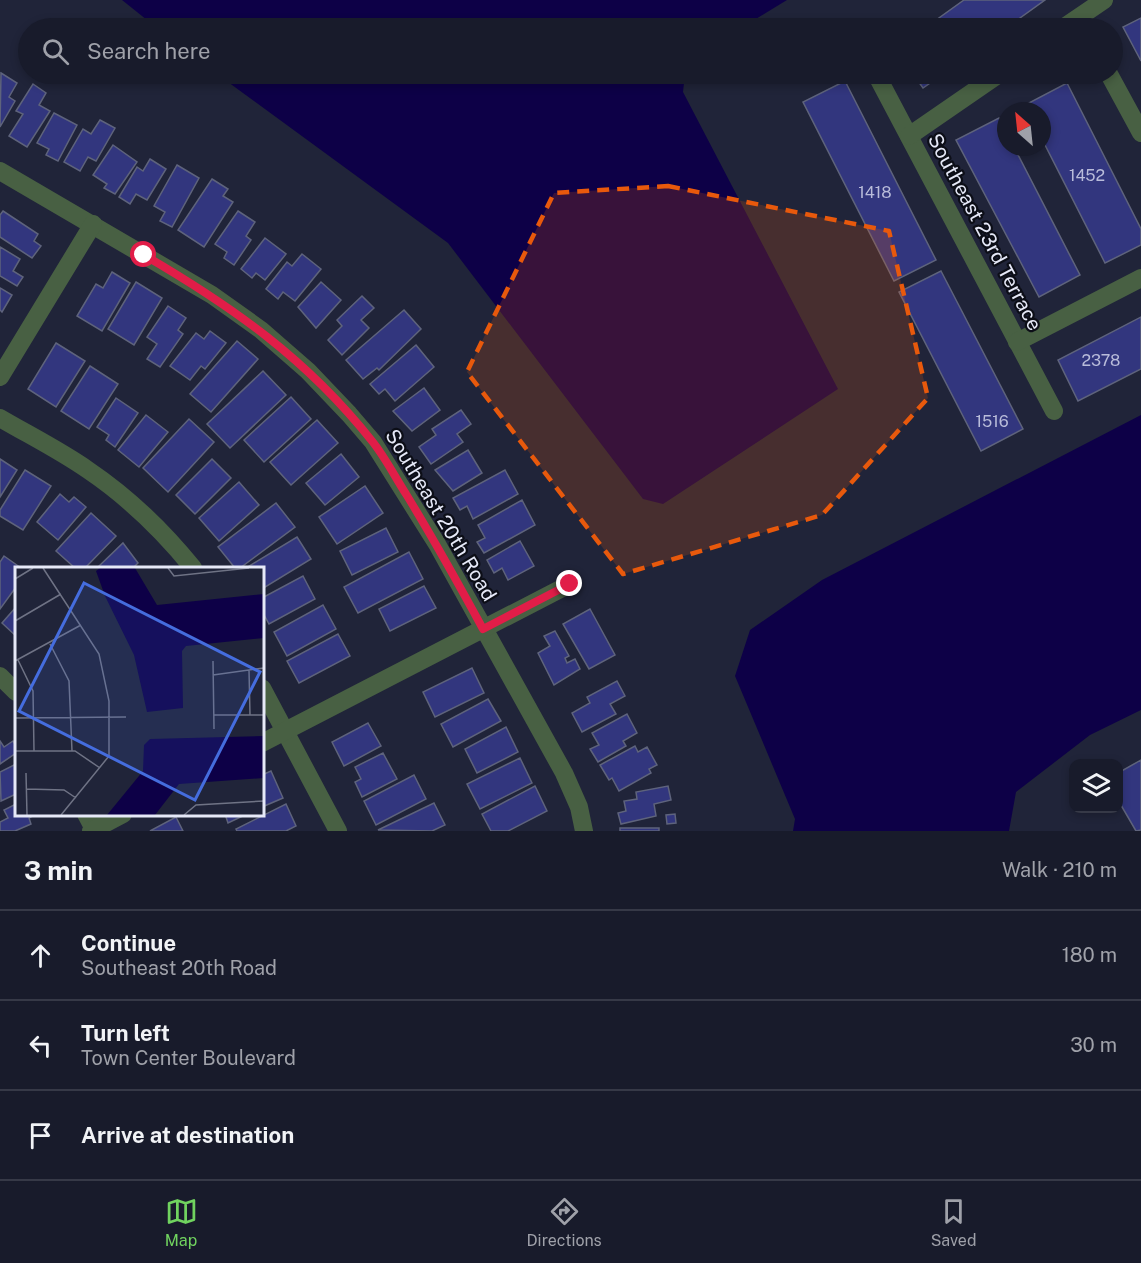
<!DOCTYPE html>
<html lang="en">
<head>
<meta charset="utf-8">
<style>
  body { margin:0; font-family:"Public Sans",sans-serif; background:#212433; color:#f1f3f6 }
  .controls { position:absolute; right:18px; bottom:18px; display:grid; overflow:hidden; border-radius:12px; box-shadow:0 3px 9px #0003 }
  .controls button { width:54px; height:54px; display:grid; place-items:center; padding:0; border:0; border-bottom:2px solid #363947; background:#181b2b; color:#f1f3f6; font:30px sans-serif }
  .compass { position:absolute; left:997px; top:102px; width:54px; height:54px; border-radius:50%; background:#181b2b; box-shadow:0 3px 9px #0003; rotate:333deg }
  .stop { position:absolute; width:18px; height:18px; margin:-14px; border:4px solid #e11d48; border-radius:50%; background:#fff }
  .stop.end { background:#e11d48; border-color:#fff; box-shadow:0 2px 6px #0008 }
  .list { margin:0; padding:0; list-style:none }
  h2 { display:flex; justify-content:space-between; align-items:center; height:78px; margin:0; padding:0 24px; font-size:26px }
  h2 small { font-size:20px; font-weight:400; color:#9fa1a9 }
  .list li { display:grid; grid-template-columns:39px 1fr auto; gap:18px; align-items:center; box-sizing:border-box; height:90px; padding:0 24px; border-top:2px solid #363947 }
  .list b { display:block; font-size:22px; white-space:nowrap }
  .list p { margin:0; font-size:20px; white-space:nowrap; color:#9fa1a9 }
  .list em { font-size:20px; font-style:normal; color:#9fa1a9 }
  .icon { flex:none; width:33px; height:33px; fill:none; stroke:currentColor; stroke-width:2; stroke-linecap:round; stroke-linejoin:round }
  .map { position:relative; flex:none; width:1141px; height:831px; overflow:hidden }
  .search { position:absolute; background:#181b2b; box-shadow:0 3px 9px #0003; left:18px; right:18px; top:18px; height:66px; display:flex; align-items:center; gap:15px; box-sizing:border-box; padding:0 21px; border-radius:33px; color:#9fa1a9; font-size:22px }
  .sheet { height:348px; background:#181b2b }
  nav { display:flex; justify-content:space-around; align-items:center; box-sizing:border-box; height:84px; border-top:2px solid #363947; background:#181b2b; font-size:16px; color:#9fa1a9 }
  nav a { display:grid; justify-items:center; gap:3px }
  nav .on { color:#70d35f }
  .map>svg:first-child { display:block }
  .water { fill:#0d0047 }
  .building { fill:#32367e; stroke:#5e637c; stroke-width:1.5 }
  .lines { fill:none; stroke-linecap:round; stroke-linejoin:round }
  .street { stroke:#486043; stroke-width:18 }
  .route { stroke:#e11d48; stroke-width:8 }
  .marked { fill:#e8590c; fill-opacity:0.2; stroke:#e8590c; stroke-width:4.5; stroke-dasharray:12 8; stroke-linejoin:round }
  .labels { text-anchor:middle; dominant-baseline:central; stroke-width:4.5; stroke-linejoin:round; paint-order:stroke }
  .number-label { font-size:16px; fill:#b9bcda }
  .street-label { font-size:20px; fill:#e6e9f8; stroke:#0c0e17 }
  .inset-road { fill:none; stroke:#6f7385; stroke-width:1.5 }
  .view { fill:#456dde; fill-opacity:0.15; stroke:#456dde; stroke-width:3 }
  .inset-edge { fill:none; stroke:#e6e9f8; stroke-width:3 }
</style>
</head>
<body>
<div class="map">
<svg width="1141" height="831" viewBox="0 0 1141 831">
  <rect width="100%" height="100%" fill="#202439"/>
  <g class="water">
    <path d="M122 0H787L741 28H157Z"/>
    <path d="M217 74H685L683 92 838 389 663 504 643 499 448 243Z"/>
    <path d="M1141 415V710L1090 735 1016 792 1009 831H793L795 819 735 676 750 630 822 580Z"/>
  </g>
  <g class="building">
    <path d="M964 0H1045L1006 28H925Z"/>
    <path d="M1141 18V61L1123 27Z"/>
    <path d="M1 73 17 83 9 97 15 101 0 127Z"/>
    <path d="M913 74H943L923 88Z"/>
    <path d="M845 81 936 260 894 281 803 102Z"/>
    <path d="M1067 83 1141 229V245L1105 263 1042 139V111H1028L1025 105Z"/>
    <path d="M33 84 46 93 39 105 50 111 27 147 9 136 23 114 16 111Z"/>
    <path d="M54 113 77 125 58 161 46 155 49 149 37 143Z"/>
    <path d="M999 118 1006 131V147H1014L1080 275 1039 297 956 140Z"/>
    <path d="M100 120 115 128 96 161 88 157 80 171 64 162 83 129 91 134Z"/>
    <path d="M113 145 137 162 115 194 104 188 107 184 93 175Z"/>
    <path d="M150 159 166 169 147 200 136 194 130 204 119 197 137 167 143 171Z"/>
    <path d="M177 165 199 178 172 227 160 221 165 212 154 206Z"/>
    <path d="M212 179 228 189 223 196 233 202 204 247 178 230Z"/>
    <path d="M3 211 38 234 34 241 41 246 32 258 0 237V215Z"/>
    <path d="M238 211 255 222 246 236 251 240 234 265 224 258 227 252 215 244Z"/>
    <path d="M265 238 286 254 265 280 256 273 252 278 241 269Z"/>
    <path d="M0 247 20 259 13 271 23 277 17 286 0 276Z"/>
    <path d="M302 254 321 269 295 301 283 292 278 299 266 289 287 262 292 266Z"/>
    <path d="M941 271 1023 429 981 451 899 292Z"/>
    <path d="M112 272 130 283 102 331 77 316 96 284 103 288Z"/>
    <path d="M136 282 162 298 134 345 108 329Z"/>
    <path d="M321 282 341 300 316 328 298 307Z"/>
    <path d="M0 288 12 295 2 312 0 310Z"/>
    <path d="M362 296 374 308 361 320 369 328 342 355 328 340 342 326 337 320Z"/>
    <path d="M168 306 186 318 178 330 183 334 160 367 147 359 157 344 147 337Z"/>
    <path d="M404 310 421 329 379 370 377 368 363 379 346 360Z"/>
    <path d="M1141 317V369L1078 401 1058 360Z"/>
    <path d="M210 331 226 343 205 369 201 366 190 380 170 366 196 333 204 339Z"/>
    <path d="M237 341 258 359 211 412 190 394Z"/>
    <path d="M56 343 85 361 56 407 28 389Z"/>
    <path d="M416 345 434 367 395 401 385 389 379 394 370 384Z"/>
    <path d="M90 366 118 384 89 429 61 411Z"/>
    <path d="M263 371 286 395 230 448 207 424Z"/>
    <path d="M424 388 440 410 412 431 393 411Z"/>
    <path d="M291 397 311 419 264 462 244 440Z"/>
    <path d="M116 398 138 413 115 447 106 440 109 435 97 427Z"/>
    <path d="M461 410 471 424 457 434 463 442 431 464 419 447 436 435 432 429Z"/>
    <path d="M146 415 168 432 139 467 118 450Z"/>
    <path d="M189 419 214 442 168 492 143 468Z"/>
    <path d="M317 420 338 443 291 485 270 462Z"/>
    <path d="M468 450 482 473 453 491 435 470Z"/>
    <path d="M341 454 359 477 325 505 306 483Z"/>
    <path d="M0 459 17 470 0 497Z"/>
    <path d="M212 459 231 478 195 514 176 495Z"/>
    <path d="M25 470 51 486 23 530 0 516V510Z"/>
    <path d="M505 470 518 494 473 519 467 506 460 510 453 498Z"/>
    <path d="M239 482 259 505 219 541 199 518Z"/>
    <path d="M365 486 383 513 337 544 319 517Z"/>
    <path d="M60 494 69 502 74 497 86 507 58 540 37 522Z"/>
    <path d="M522 500 535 525 484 553 477 542 485 538 478 525Z"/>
    <path d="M276 503 295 527 240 568H235L218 547Z"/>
    <path d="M91 513 116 536 85 568H75L56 551Z"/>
    <path d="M386 528 398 552 352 575 340 551Z"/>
    <path d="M297 537 311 559 262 589V568H246Z"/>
    <path d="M520 541 534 566 508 580 502 568 494 573 487 560Z"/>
    <path d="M123 543 138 563 133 568H97Z"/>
    <path d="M409 552 423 579 358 613 344 587Z"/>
    <path d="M4 556 21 568H16V587L0 609V562Z"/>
    <path d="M303 576 315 599 269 624 262 611V598Z"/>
    <path d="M424 586 436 608 390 631 379 609Z"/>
    <path d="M323 605 336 629 287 656 274 632Z"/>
    <path d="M16 607V636L2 623Z"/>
    <path d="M590 609 615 655 589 669 563 624Z"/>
    <path d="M555 631 569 656 565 658 567 663 575 659 580 669 554 685 538 653 550 646 544 636Z"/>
    <path d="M338 634 350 656 299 683 287 661Z"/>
    <path d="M472 668 484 693 435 717 423 692Z"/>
    <path d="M617 681 625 696 610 704 616 714 582 732 572 713 590 703 587 697Z"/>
    <path d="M488 699 501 721 453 747 441 724Z"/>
    <path d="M627 714 637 733 623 741 626 746 598 762 590 749 599 745 592 733Z"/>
    <path d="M368 723 381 746 344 766 332 742Z"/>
    <path d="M506 727 518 752 477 773 465 749Z"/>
    <path d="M0 741 4 747 13 741 16 746V753L0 764Z"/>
    <path d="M635 746 638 752 647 747 657 765 649 769 651 773 619 791 612 778 609 780 600 765Z"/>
    <path d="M383 753 397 779 362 797 355 782 361 779 355 767Z"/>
    <path d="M520 758 532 783 480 809 467 784Z"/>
    <path d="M1141 760V830L1136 831 1118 800V773Z"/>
    <path d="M16 764V794L1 801 0 772Z"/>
    <path d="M271 771 283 798 262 807V775Z"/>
    <path d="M414 775 426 799 376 825 364 801Z"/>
    <path d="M535 786 547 811 508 831H491L482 814Z"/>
    <path d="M668 786 671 800 654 804 656 816 621 824 618 813 626 811 624 801 637 799 636 792Z"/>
    <path d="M434 803 445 825 432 831 378 830Z"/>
    <path d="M16 804V814H36L29 818 31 824 15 831H0V822L8 818 4 810Z"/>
    <path d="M286 804 296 826 286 831H237L236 829Z"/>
    <path d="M225 814H247L228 823Z"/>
    <path d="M675 814 676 823 667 824 666 815Z"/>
    <path d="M176 817 183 831H150Z"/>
    <rect x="620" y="828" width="39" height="3"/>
  </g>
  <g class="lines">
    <g class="street">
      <path d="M1063 28 1104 0"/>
      <path d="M876 74 1054 411"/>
      <path d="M1109 74 1141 133"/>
      <path d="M909 136 999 74"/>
      <path d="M0 171 212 295 261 330 308 371 349 414 373 442 437 544 564 773 579 807 584 831"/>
      <path d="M1017 342 1141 278"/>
      <path d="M0 377 93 224"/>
      <path d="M0 418C29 435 61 451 88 470 128 497 163 531 193 568"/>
      <path d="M0 676 16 692"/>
      <path d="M262 688 338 831"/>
      <path d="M262 743 570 584"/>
      <path d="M86 814 95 831"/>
      <path d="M91 831 123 814"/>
    </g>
  </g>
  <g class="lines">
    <path class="route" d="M144 255C233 307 307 359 372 441 385 457 395 477 406 494 433 538 458 583 483 629L570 584"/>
  </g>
  <path class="marked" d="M668 186 889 231 928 398 822 515 623 574 467 372 554 193Z"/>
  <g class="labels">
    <g class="number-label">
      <text x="1087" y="175">1452</text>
      <text x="875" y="192">1418</text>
      <text x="1101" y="360">2378</text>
      <text x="992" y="421">1516</text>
    </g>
    <g class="street-label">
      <text transform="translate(985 232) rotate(62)">Southeast 23rd Terrace</text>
      <text transform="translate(441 515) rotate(59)">Southeast 20th Road</text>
    </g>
  </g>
  <g transform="translate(15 567)">
    <rect width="249" height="249" fill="#202439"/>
    <path d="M85 1H120L142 38 249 27V71L171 79 167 84 168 141 132 145 119 88 90 29 81 4ZM249 169V211L164 217 140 248H92L128 204 129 178 135 172Z" fill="#0d0047"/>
    <path class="inset-road" d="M28 1 84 87 94 134V189L46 248M153 1 159 9 234 1M0 12 18 1M0 54 46 27M35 77 54 114 57 184M3 93 18 124 19 184M0 94 66 58M198 94 199 162M234 103 235 148M198 108 249 101M199 148H249M0 151 111 150M0 184H60L85 201M11 206 12 248M11 222 49 223 61 231M169 248 181 238 249 234"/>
    <path class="view" d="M69 16 245 105 180 233 4 144Z"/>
    <rect width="249" height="249" class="inset-edge"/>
  </g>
</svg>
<div class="controls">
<button><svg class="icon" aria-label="layers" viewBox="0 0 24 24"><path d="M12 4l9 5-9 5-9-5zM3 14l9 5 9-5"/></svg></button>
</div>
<svg class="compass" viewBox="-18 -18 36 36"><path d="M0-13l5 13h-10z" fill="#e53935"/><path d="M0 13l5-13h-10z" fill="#9fa1a9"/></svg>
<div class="stop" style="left:144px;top:255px"></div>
<div class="stop end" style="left:570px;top:584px"></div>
<div class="search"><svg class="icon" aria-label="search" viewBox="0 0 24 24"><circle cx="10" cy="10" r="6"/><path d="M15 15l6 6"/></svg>Search here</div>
</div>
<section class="sheet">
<h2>3 min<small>Walk · 210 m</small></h2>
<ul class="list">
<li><svg class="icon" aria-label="ahead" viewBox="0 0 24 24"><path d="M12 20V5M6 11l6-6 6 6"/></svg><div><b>Continue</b><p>Southeast 20th Road</p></div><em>180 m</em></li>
<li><svg class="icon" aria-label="left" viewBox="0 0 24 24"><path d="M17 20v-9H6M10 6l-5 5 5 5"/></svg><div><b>Turn left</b><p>Town Center Boulevard</p></div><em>30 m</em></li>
<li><svg class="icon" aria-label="arrive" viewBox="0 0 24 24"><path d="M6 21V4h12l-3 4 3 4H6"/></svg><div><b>Arrive at destination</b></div></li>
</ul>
</section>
<nav>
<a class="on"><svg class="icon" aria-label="map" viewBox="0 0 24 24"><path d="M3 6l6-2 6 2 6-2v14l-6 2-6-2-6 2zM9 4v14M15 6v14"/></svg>Map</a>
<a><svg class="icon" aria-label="directions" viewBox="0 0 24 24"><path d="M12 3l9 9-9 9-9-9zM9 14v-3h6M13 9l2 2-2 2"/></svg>Directions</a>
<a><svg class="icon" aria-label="saved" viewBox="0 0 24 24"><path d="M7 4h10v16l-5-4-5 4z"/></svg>Saved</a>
</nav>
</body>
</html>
